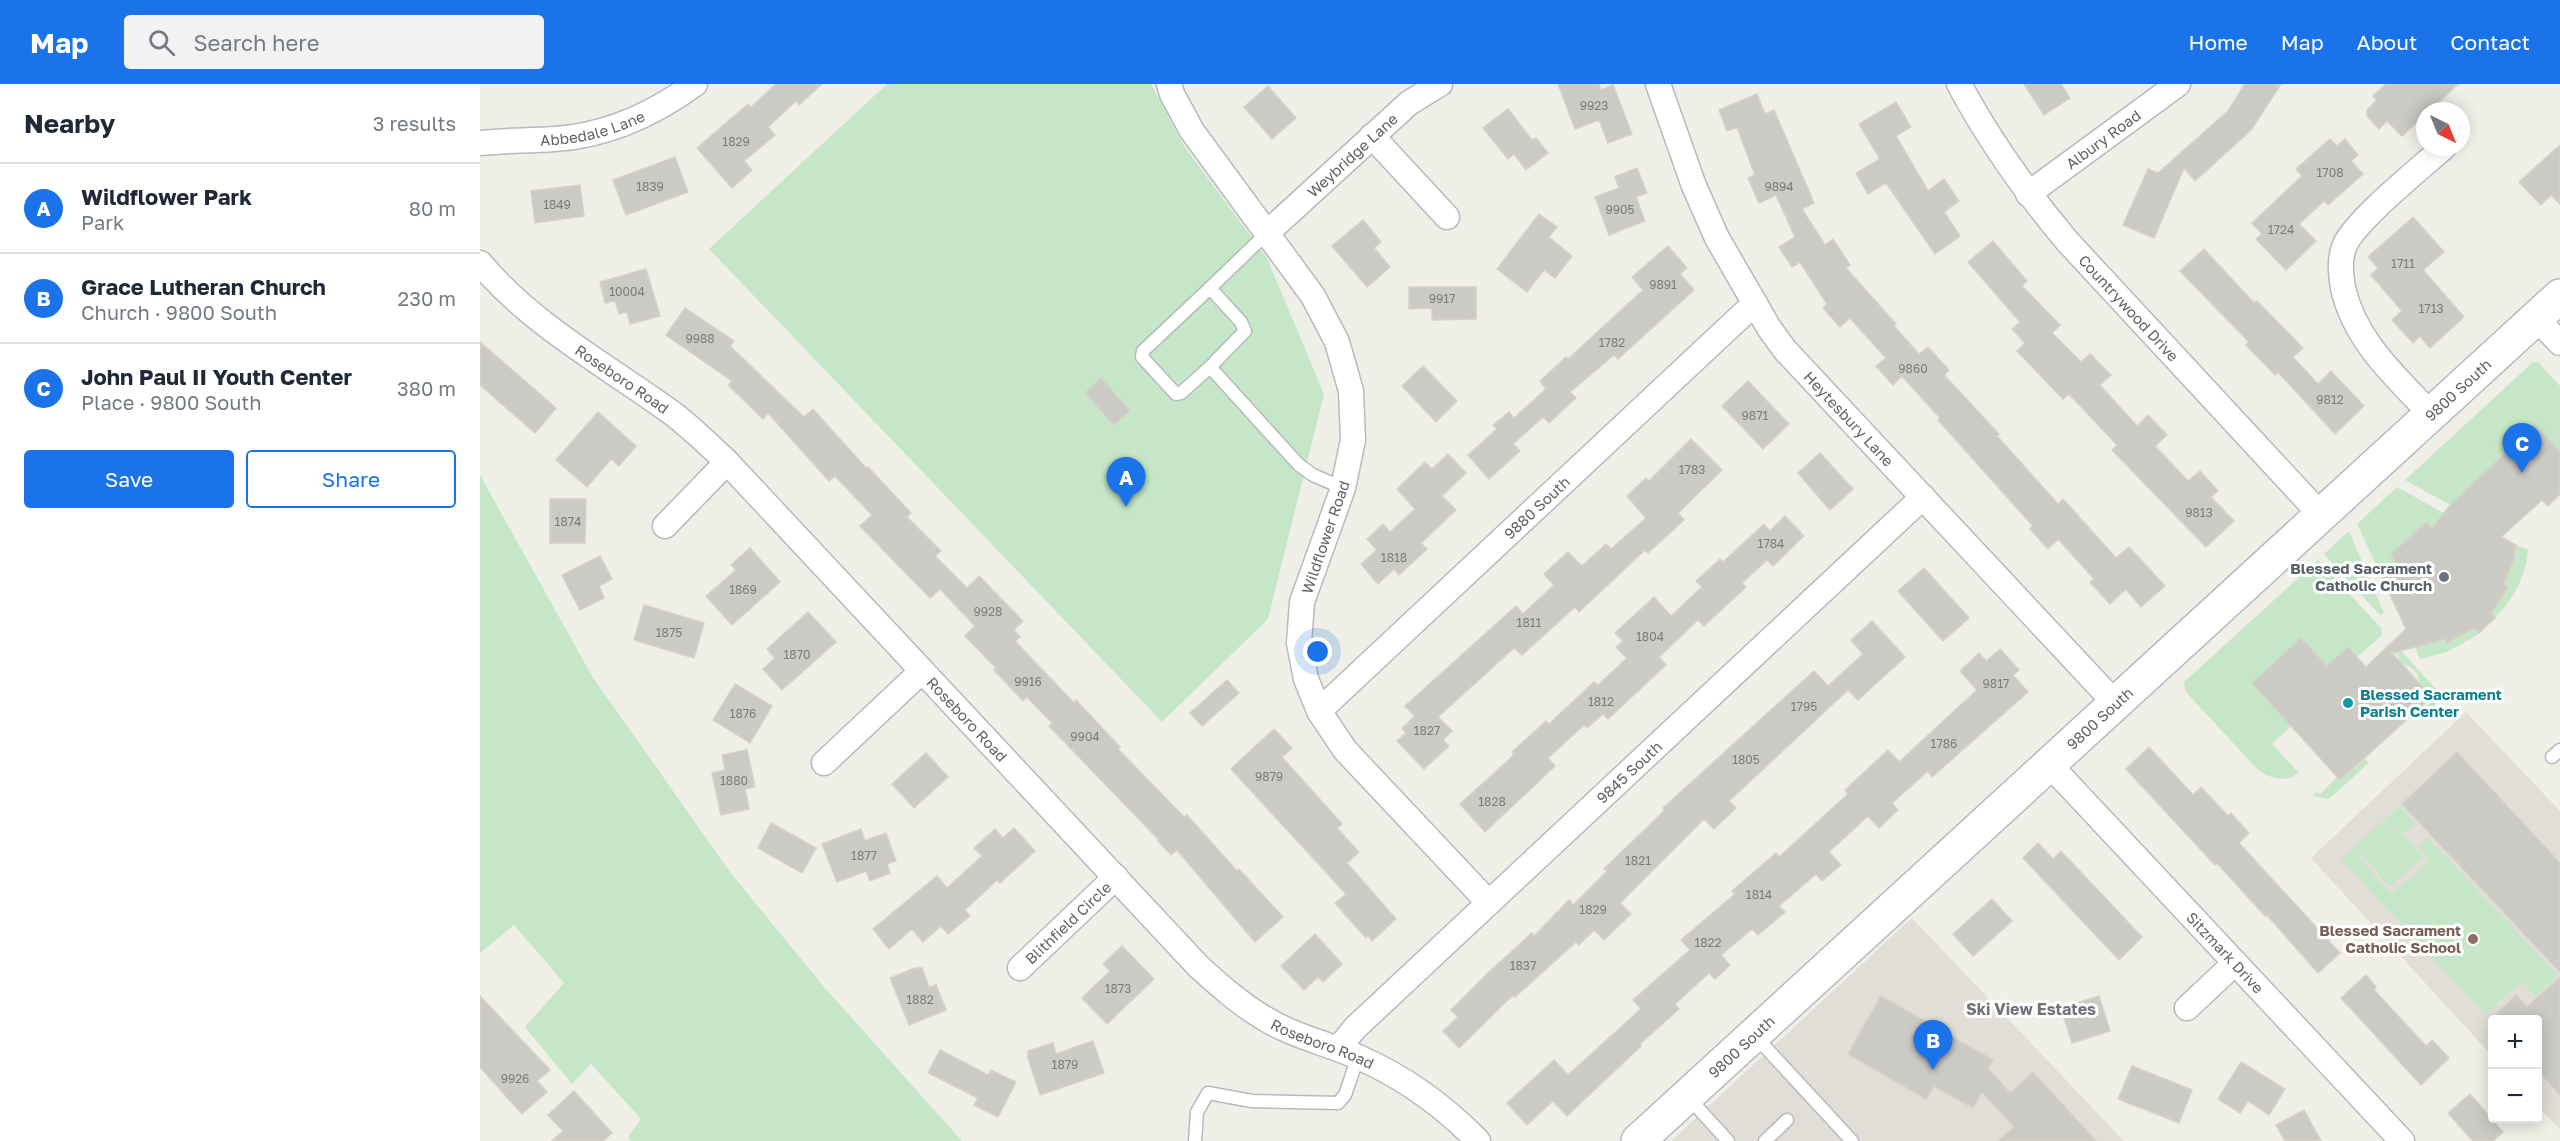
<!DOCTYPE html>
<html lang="en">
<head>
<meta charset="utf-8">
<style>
  body { margin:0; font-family:"Golos Text",sans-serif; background:#f2f2f3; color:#1f2937 }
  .controls { position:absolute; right:18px; bottom:18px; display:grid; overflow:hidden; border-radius:6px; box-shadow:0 3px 15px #0003 }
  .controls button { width:54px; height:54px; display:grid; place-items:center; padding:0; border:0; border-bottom:2px solid #e0e1e3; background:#fff; color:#1f2937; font:30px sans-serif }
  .compass { position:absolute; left:1936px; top:18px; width:54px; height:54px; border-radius:50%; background:#fff; box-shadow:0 3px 15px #0003; rotate:137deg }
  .you { position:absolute; left:838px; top:568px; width:21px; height:21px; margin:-15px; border:4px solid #fff; border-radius:50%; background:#1a73e8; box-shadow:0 0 0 9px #1a73e833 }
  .badge { display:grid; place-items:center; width:39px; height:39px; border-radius:50%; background:#1a73e8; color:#fff; font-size:20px; font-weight:700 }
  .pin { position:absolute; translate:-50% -50px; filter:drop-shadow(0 2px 3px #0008) }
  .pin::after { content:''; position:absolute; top:32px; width:21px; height:18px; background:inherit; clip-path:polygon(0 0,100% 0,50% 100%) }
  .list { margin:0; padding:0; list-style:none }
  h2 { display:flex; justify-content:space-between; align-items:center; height:78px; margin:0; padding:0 24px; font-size:26px }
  h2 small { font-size:20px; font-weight:400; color:#747a83 }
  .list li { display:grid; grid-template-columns:39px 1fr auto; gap:18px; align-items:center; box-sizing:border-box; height:90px; padding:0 24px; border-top:2px solid #e0e1e3 }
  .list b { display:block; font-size:22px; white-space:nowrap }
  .list p { margin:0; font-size:20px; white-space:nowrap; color:#747a83 }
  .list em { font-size:20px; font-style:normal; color:#747a83 }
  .actions { display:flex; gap:12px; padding:18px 24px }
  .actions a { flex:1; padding:14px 0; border:2px solid #1a73e8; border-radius:6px; text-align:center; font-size:21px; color:#1a73e8 }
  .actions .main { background:#1a73e8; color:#fff }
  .icon { flex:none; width:33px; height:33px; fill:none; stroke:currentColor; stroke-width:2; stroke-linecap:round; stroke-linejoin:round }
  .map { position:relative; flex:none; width:2080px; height:1057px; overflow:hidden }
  header { display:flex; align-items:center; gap:36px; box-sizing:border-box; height:84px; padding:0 30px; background:#1a73e8; color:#fff }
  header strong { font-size:28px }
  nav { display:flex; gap:33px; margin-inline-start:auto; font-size:21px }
  .search { width:420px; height:54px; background:#f2f2f3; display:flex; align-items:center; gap:15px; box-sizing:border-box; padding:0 21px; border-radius:6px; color:#747a83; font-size:22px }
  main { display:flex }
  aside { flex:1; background:#fff }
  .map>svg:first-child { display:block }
  .education { fill:#e0ded6 }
  .green { fill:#c5e7c7 }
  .building { fill:#cccac4; stroke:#d5d1c6; stroke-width:1.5 }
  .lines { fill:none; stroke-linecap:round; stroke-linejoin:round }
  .lane-casing { stroke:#b7b9bd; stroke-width:15 }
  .street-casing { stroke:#b7b9bd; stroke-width:27 }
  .secondary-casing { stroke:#b6b9be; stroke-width:36 }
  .lane { stroke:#fff; stroke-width:12 }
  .street { stroke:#fff; stroke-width:24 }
  .secondary { stroke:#fff; stroke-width:33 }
  .worship-dot { fill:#6b7280; stroke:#fff; stroke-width:2 }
  .culture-dot { fill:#0f9aa8; stroke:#fff; stroke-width:2 }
  .education-dot { fill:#8d6e63; stroke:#fff; stroke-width:2 }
  .labels { text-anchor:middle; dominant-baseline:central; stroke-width:6; stroke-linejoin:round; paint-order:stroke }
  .number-label { font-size:12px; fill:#7a7c7e }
  .street-label { font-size:15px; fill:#5f6267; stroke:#fff }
  .worship-label { font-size:15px; font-weight:bold; fill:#5b616d; stroke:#fff; text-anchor:end }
  .culture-label { font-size:15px; font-weight:bold; fill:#0d838f; stroke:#fff; text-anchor:start }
  .education-label { font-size:15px; font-weight:bold; fill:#785e54; stroke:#fff; text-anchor:end }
  .neighbourhood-label { font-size:16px; font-weight:bold; fill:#707479; stroke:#fff }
</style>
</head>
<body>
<header>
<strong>Map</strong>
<div class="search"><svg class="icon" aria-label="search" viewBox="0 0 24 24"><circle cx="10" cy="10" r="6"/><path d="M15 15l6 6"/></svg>Search here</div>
<nav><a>Home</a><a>Map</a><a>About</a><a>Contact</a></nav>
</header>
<main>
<aside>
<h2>Nearby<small>3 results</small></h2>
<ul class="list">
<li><span class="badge">A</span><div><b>Wildflower Park</b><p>Park</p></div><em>80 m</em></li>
<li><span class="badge">B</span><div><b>Grace Lutheran Church</b><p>Church · 9800 South</p></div><em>230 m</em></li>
<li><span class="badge">C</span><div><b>John Paul II Youth Center</b><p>Place · 9800 South</p></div><em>380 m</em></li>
</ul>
<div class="actions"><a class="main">Save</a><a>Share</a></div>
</aside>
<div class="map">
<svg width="2080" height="1057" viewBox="0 0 2080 1057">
  <rect width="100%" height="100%" fill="#f0efe7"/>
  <g class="education">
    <path d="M1986 628 2080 727V1046L2058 1022V936H2012V972L1831 774Z"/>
    <path d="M1432 834 1644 1057H1191Z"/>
  </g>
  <g class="green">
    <path d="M407 0H671L704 62 787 174 844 310 788 535 682 638 229 165Z"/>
    <path d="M2053 278H2058L2080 302V368L2054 341 1978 413 1981 427 1925 396Z"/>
    <path d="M0 391 112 592 250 788 344 903 482 1057H151L148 1053 161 1035 111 980 92 1000 45 943 84 899 34 841 0 869Z"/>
    <path d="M1917 403 1964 429 1952 444 1946 439 1911 470 1916 479 1899 487 1877 440Z"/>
    <path d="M1869 447 1904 529 1900 531 1844 470Z"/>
    <path d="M2036 461 2048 466C2046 492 2033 516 2015 534L2011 529 2028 505 2024 500 2033 478Z"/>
    <path d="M1838 476 1901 544 1902 551 1877 573 1847 582 1821 554 1773 600 1811 642 1792 660 1819 689C1805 699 1792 695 1778 686L1705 607 1704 598Z"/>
    <path d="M1994 544 1999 549 1994 553 1967 568 1940 575 1935 563 1965 555 1967 559Z"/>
    <path d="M1908 561H1916L1963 613 1940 635 1935 629C1941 622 1952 623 1955 612L1939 599C1938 587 1932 583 1921 579L1918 572 1909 565Z"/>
    <path d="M1885 675 1889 679 1849 715 1833 712 1837 708 1840 710 1857 693 1861 696Z"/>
    <path d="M1920 722 1935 739 1923 749 1914 740 1879 774 1912 810 1950 776 1939 763 1948 754 2078 891 2056 912 2042 897 2005 930 1861 775Z"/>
    <path d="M1915 742 1943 773 1910 802 1882 772Z"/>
  </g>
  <g class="building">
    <path d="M296 0H342L319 21 316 17 288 43 295 51 264 77 272 86 252 104 217 64 268 20 271 23Z"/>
    <path d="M1078 0H1119L1121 6 1133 1 1152 50 1128 59 1119 36 1095 45Z"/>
    <path d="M1544 0H1581L1590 14 1564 31Z"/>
    <path d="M1765 0H1801L1771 46 1715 97 1704 84 1674 154 1643 141 1668 85 1678 89 1748 27Z"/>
    <path d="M1906 0H1978L1949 27H1945V31L1922 52 1907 37 1899 45 1887 32V26L1897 16 1893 12Z"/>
    <path d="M788 2 816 34 792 55 764 23Z"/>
    <path d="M1277 10 1285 30 1294 26 1334 119 1322 125 1345 161 1353 155 1370 181 1366 184 1416 240 1414 242 1439 270 1448 263 1469 286 1464 291 1519 350 1517 352 1578 420 1583 415 1636 474 1649 463 1685 502 1661 523 1646 505 1630 520 1610 498 1614 495 1578 455 1568 465 1550 445 1553 442 1458 336 1460 334 1422 292 1413 301 1396 282 1406 274 1370 234 1360 243 1343 224 1347 220 1320 178 1312 183 1299 163 1315 153 1296 111 1279 119 1268 94 1275 91 1257 43 1247 47 1239 26Z"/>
    <path d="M1416 18 1431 43 1416 52 1448 107 1464 95 1479 117 1464 128 1480 152 1455 170 1406 99 1388 110 1376 89 1400 75 1379 40Z"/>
    <path d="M1028 25 1052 56 1056 54 1068 69 1046 86 1034 70 1028 75 1003 44Z"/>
    <path d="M1850 55 1857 62 1865 55 1878 71 1871 77 1883 90 1848 121 1844 117 1819 140 1836 157 1806 186 1776 155 1782 150 1772 139 1822 92 1816 85Z"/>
    <path d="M2080 61V120L2071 111 2061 121 2039 98Z"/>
    <path d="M195 73 208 108 146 131 133 96Z"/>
    <path d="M1157 84 1167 109 1156 113 1165 137 1129 151 1115 113 1139 104 1135 93Z"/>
    <path d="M100 101 104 132 55 139 51 107Z"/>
    <path d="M1059 130 1077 143 1069 153 1092 172 1075 194 1064 186 1047 208 1017 185Z"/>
    <path d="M1933 133 1964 168 1943 186 1984 233 1950 264 1940 252 1933 259 1912 236 1922 227 1891 191 1898 184 1888 173Z"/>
    <path d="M883 136 901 158 894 164 910 183 887 203 852 162Z"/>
    <path d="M1513 157 1547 197 1542 202 1580 241 1572 249 1601 278 1610 270 1631 291 1620 301 1657 342 1668 331 1687 351 1675 362 1708 397 1720 387 1738 407 1731 413 1754 437 1726 463 1632 366 1637 361 1589 310 1583 315 1537 267 1545 259 1532 245 1540 238 1488 178Z"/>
    <path d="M1188 162 1207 184 1200 190 1214 206 1138 275 1134 271 1090 308 1096 314 1069 339 1063 333 1033 360 1040 367 1009 395 988 371 1017 345 1013 341 1029 328 1034 334 1066 305 1060 297 1086 273 1088 275 1163 206 1152 193Z"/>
    <path d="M1724 165 1774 219 1777 217 1823 264 1813 273 1838 300 1851 287 1884 322 1855 350 1798 288 1795 291 1766 261 1769 258 1700 187Z"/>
    <path d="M166 185 180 232 150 240 147 228 139 230 135 217 125 219 120 198Z"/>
    <path d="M929 203H996V235L952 236V224L929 225Z"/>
    <path d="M205 224 254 257 250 262 324 333 333 325 386 384 388 383 431 429 427 433 461 467 455 472 487 504 499 492 543 537 534 546 540 553 535 557 594 619 596 616 640 663 638 665 704 733 707 731 757 787 759 785 803 833 775 858 697 766 691 771 678 757 679 756 569 642 572 639 547 613 543 617 514 586 516 584 485 552 495 542 460 505 450 514 380 442 392 431 355 392 349 397 288 329 283 335 248 301 252 297 186 251Z"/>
    <path d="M0 258 76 324 55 349 0 301Z"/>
    <path d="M943 282 977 317 956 338 922 302Z"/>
    <path d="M621 294 650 327 634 341 605 309Z"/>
    <path d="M1268 297 1309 340 1283 365 1242 322Z"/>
    <path d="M118 328 156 362 139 382 131 375 107 403 76 376Z"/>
    <path d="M2055 341 2080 368V410L2068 422 2062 416 2021 453 2036 461 2033 478 2024 500 2028 504 2011 529 2015 534 1999 549 1994 544 1967 559 1965 555 1912 569 1952 613 1860 696 1772 599 1821 554 1847 582 1868 563 1886 583 1926 545 1899 487 1916 479 1911 470 1946 439 1952 444 1971 420Z"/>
    <path d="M1211 355 1242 386 1198 429 1204 436 1168 469 1165 466 1099 528 1095 523 1042 571 1034 564 958 633 972 647 963 656 969 662 944 685 917 657 926 649 922 644 935 632 925 622 1036 522 1043 530 1074 501 1064 490 1088 468 1102 482 1126 460 1131 465 1166 434 1147 412 1166 394 1169 397Z"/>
    <path d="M1340 369 1373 405 1350 426 1318 389Z"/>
    <path d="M968 370 986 389 962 412 976 426 941 459 947 465 919 491 914 485 898 500 881 480 897 466 887 455 903 440 910 448 935 425 917 405 945 378 952 385Z"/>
    <path d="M70 415H106L105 459H70Z"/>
    <path d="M1305 432 1324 452 1293 482 1287 476 1262 499 1266 503 1224 542 1218 536 1179 573 1186 581 1128 635 1123 630 1107 644 1104 641 1068 674 1075 682 1005 748 980 720 1034 671 1032 668 1066 637 1069 640 1114 598 1118 601 1147 574 1136 563 1143 557 1135 549 1174 513 1191 532 1222 503 1216 497 1240 475 1243 478 1284 440 1290 447Z"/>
    <path d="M270 464 300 498 252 541 226 512 256 486 251 481Z"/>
    <path d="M120 472 132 495 119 502 124 514 100 526 82 491Z"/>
    <path d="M1444 484 1489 534 1463 557 1418 507Z"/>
    <path d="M164 521 224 539 214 574 154 556Z"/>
    <path d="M328 528 356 558 302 606 283 585 295 574 287 565Z"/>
    <path d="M1392 537 1425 573 1378 616 1368 606 1249 717 1256 724 1234 745 1224 735 1140 819 1151 830 1124 856 1114 846 1099 861 1096 858 1035 913 1033 911 979 964 963 947 978 933 971 926 1011 886 1052 849 1054 852 1089 816 1093 821 1127 787 1124 785 1185 726 1183 724 1334 587 1348 602 1383 570 1371 556Z"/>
    <path d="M1520 565 1539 586 1533 591 1548 608 1452 693 1448 687 1412 719 1418 726 1399 744 1388 732 1349 768 1361 781 1342 797 1336 790 1299 822 1305 828 1278 851 1272 845 1241 871 1250 881 1235 895 1229 889 1195 920 1199 925 1160 960 1161 962 1087 1032 1073 1017 1047 1041 1027 1019 1074 976 1088 991 1161 925 1153 916 1210 866 1201 856 1255 810 1252 807 1296 769 1299 773 1368 710 1365 706 1408 666 1419 678 1497 606 1480 587 1499 569 1506 577Z"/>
    <path d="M747 596 759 609 722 642 710 629Z"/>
    <path d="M255 600 292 622 270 659 233 636Z"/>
    <path d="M794 645 812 664 802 673 862 740 857 744 879 768 867 779 916 835 892 857 888 852 886 854 855 819 866 810 751 685Z"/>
    <path d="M1669 663 1713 711 1721 703 1748 732 1751 729 1769 749 1759 759 1860 869 1838 889 1786 830 1785 832 1737 779 1735 781 1646 685Z"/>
    <path d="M267 666 275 703 265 705 269 725 241 731 232 689 245 686 242 671Z"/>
    <path d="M1977 668 2080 779V888L1922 720Z"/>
    <path d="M446 669 468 693 434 724 412 700Z"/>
    <path d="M291 739 336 764 322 789 278 764Z"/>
    <path d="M534 744 555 767 520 799 517 796 485 826 490 832 468 850 461 842 443 858 432 845 409 865 393 845 457 792 467 804 502 772 494 764 515 745 523 754Z"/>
    <path d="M381 745 385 757 406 749 416 777 407 780 410 789 390 797 386 787 357 798 342 760Z"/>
    <path d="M1558 759 1573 775 1581 767 1662 853 1639 876 1543 774Z"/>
    <path d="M1512 815 1532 837 1493 872 1473 850Z"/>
    <path d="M835 850 862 880 843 898 838 893 824 906 801 882Z"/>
    <path d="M642 862 674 895 627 940 602 914 630 887 623 880Z"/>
    <path d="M435 884H442L449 903 456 901 466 926 429 941 410 894Z"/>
    <path d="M1886 891 1896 903 1894 906 1946 962 1952 956 1969 974 1941 1001 1861 914Z"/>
    <path d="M2080 893V1011L2058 986V936H2010L2036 911 2047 923Z"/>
    <path d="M0 912 70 986 57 997 67 1008 42 1030 0 983Z"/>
    <path d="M1401 912 1513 976 1508 984 1530 1009 1553 988 1616 1057H1518L1534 1043 1502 1008 1493 1024 1454 1002 1446 1015 1368 970Z"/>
    <path d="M1619 912 1630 947 1592 959 1581 924Z"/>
    <path d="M613 957 624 989 560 1011 548 974V967L573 959 576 970Z"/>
    <path d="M460 966 508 991 511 986 536 998 518 1033 494 1021 498 1014 448 989Z"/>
    <path d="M1761 978 1805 1005 1789 1031 1768 1017 1760 1029 1738 1015Z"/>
    <path d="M1652 982 1712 1006 1699 1039 1638 1015Z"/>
    <path d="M94 1007 132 1049 123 1057H72L83 1047 68 1031Z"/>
    <path d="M1990 1010 2023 1048 2013 1057H1993L1968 1029Z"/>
    <path d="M1824 1026 1841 1057H1805L1796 1041Z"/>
  </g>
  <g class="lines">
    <g class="lane-casing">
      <g id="lane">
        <path d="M788 148 730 204 761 238 765 247 730 283 819 381 833 391 863 404"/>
        <path d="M730 204 663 267 662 273 696 310 701 309 730 283"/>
        <path d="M2072 673 2080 666"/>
        <path d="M1275 952 1372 1057"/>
        <path d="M1208 1013 1248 1057"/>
        <path d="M715 1057 717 1028 728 1009 772 1017 858 1019 865 1011 878 973"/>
        <path d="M1285 1057 1307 1036"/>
      </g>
    </g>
    <g class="street-casing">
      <g id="street">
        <path d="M689 0 692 10 712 47 833 212 857 258 871 307 873 356 863 404 822 518 819 559 826 595 839 627 865 666 1009 819"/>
        <path id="s1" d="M1178 0 1214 102 1237 154 1289 244 1305 266 1635 619"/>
        <path id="s2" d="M1479 0C1509 56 1546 108 1587 157L1841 431"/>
        <path d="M892 52 967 133"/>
        <path id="s3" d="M0 59C25 56 49 57 74 55 126 52 175 29 215 0"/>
        <path id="s4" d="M1548 110 1698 0"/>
        <path id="s5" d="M788 148 929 19 960 0"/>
        <path id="s6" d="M0 179C53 242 126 281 192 329 212 344 229 361 247 378L719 883C739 901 760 920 784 934 813 952 846 959 878 973 924 993 962 1020 998 1057"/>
        <path d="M2056 234 2080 259"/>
        <path d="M1951 330C1915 292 1875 257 1863 204 1861 190 1859 177 1864 163 1873 138 1941 84 1964 63"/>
        <path d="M185 442 247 378"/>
        <path id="s7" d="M839 627 1275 219"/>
        <path d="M344 679 442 587"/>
        <path id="s8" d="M1569 680 1922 1057"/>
        <path id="s9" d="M540 884 636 793"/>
        <path d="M1707 924 1755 879"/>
        <path id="s10" d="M858 965 875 944 1443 413"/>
      </g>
    </g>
    <g class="secondary-casing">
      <g id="secondary">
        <path id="s11" d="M1158 1057 2080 212"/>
      </g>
    </g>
    <use href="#lane" class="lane"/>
    <use href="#street" class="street"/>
    <use href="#secondary" class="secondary"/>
  </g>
  <circle class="worship-dot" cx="1964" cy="493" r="6"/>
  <circle class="culture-dot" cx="1868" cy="619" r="6"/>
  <circle class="education-dot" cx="1993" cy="855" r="6"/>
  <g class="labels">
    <g class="number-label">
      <text x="1114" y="21">9923</text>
      <text x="256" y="57">1829</text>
      <text x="1850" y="88">1708</text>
      <text x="170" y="102">1839</text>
      <text x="1299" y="102">9894</text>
      <text x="77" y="120">1849</text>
      <text x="1140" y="125">9905</text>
      <text x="1801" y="145">1724</text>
      <text x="1923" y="179">1711</text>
      <text x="1183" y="200">9891</text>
      <text x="147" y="207">10004</text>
      <text x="962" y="214">9917</text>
      <text x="1951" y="224">1713</text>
      <text x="220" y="254">9988</text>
      <text x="1132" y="258">1782</text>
      <text x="1433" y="284">9860</text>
      <text x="1850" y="315">9812</text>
      <text x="1275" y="331">9871</text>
      <text x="1212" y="385">1783</text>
      <text x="1719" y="428">9813</text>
      <text x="88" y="437">1874</text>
      <text x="1291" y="459">1784</text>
      <text x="914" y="473">1818</text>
      <text x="263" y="505">1869</text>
      <text x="508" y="527">9928</text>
      <text x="1049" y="538">1811</text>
      <text x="189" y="548">1875</text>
      <text x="1170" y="552">1804</text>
      <text x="317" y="570">1870</text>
      <text x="548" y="597">9916</text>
      <text x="1516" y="599">9817</text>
      <text x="1121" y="617">1812</text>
      <text x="1324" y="622">1795</text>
      <text x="263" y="629">1876</text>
      <text x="947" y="646">1827</text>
      <text x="605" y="652">9904</text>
      <text x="1464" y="659">1786</text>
      <text x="1266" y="675">1805</text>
      <text x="789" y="692">9879</text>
      <text x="254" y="696">1880</text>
      <text x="1012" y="717">1828</text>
      <text x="384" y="771">1877</text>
      <text x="1158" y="776">1821</text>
      <text x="1279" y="810">1814</text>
      <text x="1113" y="825">1829</text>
      <text x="1228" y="858">1822</text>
      <text x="1043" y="881">1837</text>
      <text x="638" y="904">1873</text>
      <text x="440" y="915">1882</text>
      <text x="585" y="980">1879</text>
      <text x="35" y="994">9926</text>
    </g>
    <g class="street-label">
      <text stroke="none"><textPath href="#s3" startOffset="114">Abbedale Lane</textPath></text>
      <text stroke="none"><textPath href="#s4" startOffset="93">Albury Road</textPath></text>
      <text stroke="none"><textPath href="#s5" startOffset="114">Weybridge Lane</textPath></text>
      <text stroke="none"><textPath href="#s2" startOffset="282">Countrywood Drive</textPath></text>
      <text stroke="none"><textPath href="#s6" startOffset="184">Roseboro Road</textPath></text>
      <text stroke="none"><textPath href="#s11" startOffset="1112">9800 South</textPath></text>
      <text stroke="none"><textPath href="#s1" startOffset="390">Heytesbury Lane</textPath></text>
      <text stroke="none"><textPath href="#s7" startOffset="298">9880 South</textPath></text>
      <text transform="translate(845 453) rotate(-71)">Wildflower Road</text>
      <text stroke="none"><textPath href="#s11" startOffset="626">9800 South</textPath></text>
      <text stroke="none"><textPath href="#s6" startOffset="670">Roseboro Road</textPath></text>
      <text stroke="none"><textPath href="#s10" startOffset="402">9845 South</textPath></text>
      <text stroke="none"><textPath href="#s9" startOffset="66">Blithfield Circle</textPath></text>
      <text stroke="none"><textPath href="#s8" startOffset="258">Sitzmark Drive</textPath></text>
      <text stroke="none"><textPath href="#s6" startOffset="1156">Roseboro Road</textPath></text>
      <text stroke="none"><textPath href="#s11" startOffset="140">9800 South</textPath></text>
    </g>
    <g class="worship-label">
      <text x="1952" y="484">Blessed Sacrament<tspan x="1952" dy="17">Catholic Church</tspan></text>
    </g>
    <g class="culture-label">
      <text x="1880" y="610">Blessed Sacrament<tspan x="1880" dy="17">Parish Center</tspan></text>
    </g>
    <g class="education-label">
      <text x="1981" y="846">Blessed Sacrament<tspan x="1981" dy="17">Catholic School</tspan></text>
    </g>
    <g class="neighbourhood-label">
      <text x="1551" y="925">Ski View Estates</text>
    </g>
  </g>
</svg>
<div class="controls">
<button>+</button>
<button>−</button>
</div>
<svg class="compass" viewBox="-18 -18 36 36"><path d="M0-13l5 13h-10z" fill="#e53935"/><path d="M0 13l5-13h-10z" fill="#747a83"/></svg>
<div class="you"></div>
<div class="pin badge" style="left:646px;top:423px">A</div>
<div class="pin badge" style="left:1453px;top:986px">B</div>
<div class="pin badge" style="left:2042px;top:389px">C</div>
</div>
</main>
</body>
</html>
